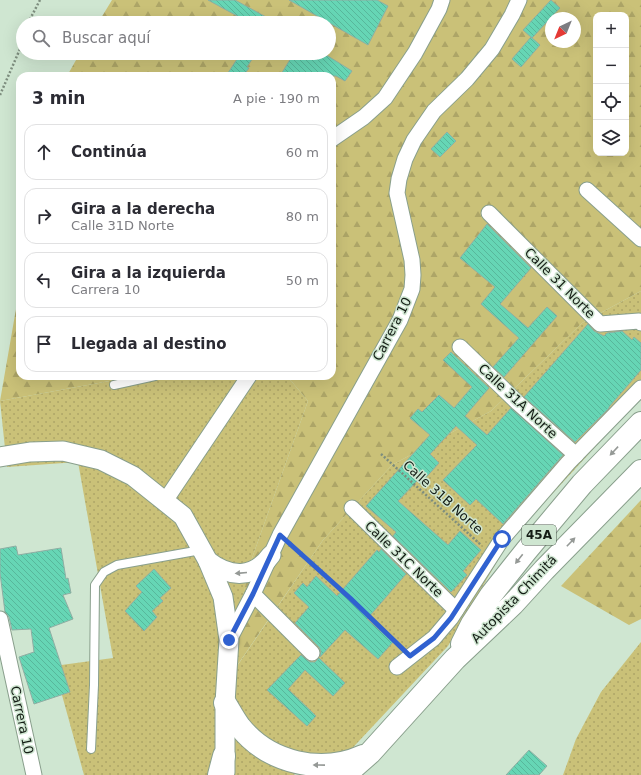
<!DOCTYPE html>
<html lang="es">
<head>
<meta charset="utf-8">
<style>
  body { margin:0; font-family:"DejaVu Sans",sans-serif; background:#f7f7f7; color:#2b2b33 }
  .controls { position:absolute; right:12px; top:12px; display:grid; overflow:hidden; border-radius:8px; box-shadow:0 4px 16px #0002 }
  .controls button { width:36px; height:36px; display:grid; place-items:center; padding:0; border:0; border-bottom:1px solid #e1e1e2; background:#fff; color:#2b2b33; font:20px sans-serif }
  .compass { position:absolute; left:545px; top:12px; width:36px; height:36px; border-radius:50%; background:#fff; box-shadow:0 4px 16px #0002; rotate:223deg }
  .stop { position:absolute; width:12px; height:12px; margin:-9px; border:3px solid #3061d0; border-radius:50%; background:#fff }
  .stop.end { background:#3061d0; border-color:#fff; box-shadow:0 1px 4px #0008 }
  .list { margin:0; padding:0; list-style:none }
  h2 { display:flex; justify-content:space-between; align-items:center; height:52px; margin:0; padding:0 16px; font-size:17px }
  h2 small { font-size:13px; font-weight:400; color:#7c7c81 }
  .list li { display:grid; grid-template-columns:26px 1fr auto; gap:12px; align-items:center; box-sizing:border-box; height:56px; margin:0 8px 8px; padding:0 8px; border:1px solid #e1e1e2; border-radius:12px }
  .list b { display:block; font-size:15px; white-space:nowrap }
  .list p { margin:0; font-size:13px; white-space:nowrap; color:#7c7c81 }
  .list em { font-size:13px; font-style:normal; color:#7c7c81 }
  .icon { flex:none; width:22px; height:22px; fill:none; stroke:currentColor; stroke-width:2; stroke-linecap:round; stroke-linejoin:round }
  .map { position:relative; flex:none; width:641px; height:775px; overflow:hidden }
  .search { position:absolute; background:#fff; box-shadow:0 4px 16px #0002; left:16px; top:16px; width:320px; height:44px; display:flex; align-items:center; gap:10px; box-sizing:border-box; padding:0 14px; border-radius:22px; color:#7c7c81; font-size:15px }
  .panel { position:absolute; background:#fff; box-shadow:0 4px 16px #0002; left:16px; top:72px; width:320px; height:308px; border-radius:12px }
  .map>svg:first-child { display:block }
  .grass { fill:url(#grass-dots) }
  .forest { fill:url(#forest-firs); fill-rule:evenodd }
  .building { fill:url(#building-back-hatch); stroke:#8faea3 }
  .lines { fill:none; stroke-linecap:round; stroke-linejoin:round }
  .service-casing { stroke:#899f8c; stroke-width:10 }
  .minor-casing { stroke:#899f8c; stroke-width:17 }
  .tertiary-casing { stroke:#899f8c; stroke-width:21 }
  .trunk-casing { stroke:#899f8c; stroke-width:24 }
  .path { stroke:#7d8d7e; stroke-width:2.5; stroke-dasharray:2 2; stroke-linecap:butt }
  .service { stroke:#fff; stroke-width:8 }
  .minor { stroke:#fff; stroke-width:15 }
  .tertiary { stroke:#fff; stroke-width:19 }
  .trunk { stroke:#fff; stroke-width:22 }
  .oneway { fill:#959996 }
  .route { stroke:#3061d0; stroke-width:5 }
  .labels { text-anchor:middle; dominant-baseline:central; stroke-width:3; stroke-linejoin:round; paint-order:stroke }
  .shield { fill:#cfe6d1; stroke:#4c594d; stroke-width:1 }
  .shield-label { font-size:12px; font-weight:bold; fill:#141c15 }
  .street-label { font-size:13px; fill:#141c15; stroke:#cfe6d1 }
</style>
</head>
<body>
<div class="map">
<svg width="641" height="775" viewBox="0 0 641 775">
  <defs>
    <pattern id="grass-dots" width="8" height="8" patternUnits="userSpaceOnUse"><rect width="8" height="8" fill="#cac178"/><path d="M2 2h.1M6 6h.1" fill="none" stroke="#ada567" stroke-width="1.8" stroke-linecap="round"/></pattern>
    <pattern id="forest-firs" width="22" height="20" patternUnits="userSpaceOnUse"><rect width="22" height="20" fill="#cac178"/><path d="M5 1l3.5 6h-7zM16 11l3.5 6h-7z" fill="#ada567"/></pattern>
    <pattern id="building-back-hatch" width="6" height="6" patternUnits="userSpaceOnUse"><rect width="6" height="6" fill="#66d6b5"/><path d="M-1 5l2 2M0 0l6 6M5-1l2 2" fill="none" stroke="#58b79b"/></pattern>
  </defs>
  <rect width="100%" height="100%" fill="#cfe6d1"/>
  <g class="grass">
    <path d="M641 291V397L509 541 448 646 344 757 293 775H84L54 666 113 658 78 462 7 467 0 401 137 376H287L308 401 252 558 220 691 323 540 392 465 491 411 582 323Z"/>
    <path d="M641 642V775H563L576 739 601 692Z"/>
  </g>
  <g class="forest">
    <path d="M112 0H641V291L582 323 491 411 392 465 323 540 219 692 252 558 308 401 287 376H332V76H67L80 53H329V23H98ZM596 15H626V153H596ZM551 18H575V42H551Z"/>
    <path d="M20 286V376H137L0 401Z"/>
    <path d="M641 500V619L629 625 561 586Z"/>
  </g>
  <g class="building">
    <path d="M208 0H235L277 23H250Z"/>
    <path d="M289 0H377L388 6 368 45Z"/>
    <path d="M551 0 560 8 532 38 523 30Z"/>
    <path d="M531 37 540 45 521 67 512 59Z"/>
    <path d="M241 53H256L247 67 249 68 243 76H226Z"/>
    <path d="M294 53H323L352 71 345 81 336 76H280Z"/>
    <path d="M447 132 456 141 440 157 431 149Z"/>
    <path d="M487 224 531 268 500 304 528 328 547 307 557 316 504 377 493 367 519 338 481 304 495 287 460 258Z"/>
    <path d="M588 324 594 331 604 336 607 333 622 331 632 340 634 337 641 343V370L609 407V408L575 442 524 397Z"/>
    <path d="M451 352 489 388 465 416 487 435 511 408 563 455 503 524 476 499 470 505 443 480 477 445 456 426 430 454 439 463 420 484 417 481 398 501 448 545 460 531 481 550 463 571 467 575 451 592 393 536 396 532 366 506 430 435 410 418 418 409 422 412 439 395 454 408 472 387 443 360Z"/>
    <path d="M16 546 18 555 61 548 66 579 68 578 71 593 63 595 73 619 49 628 70 692 34 704 19 657 34 652 31 629 12 630 9 617 5 612 0 573V549Z"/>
    <path d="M381 549 406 574 367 619 393 642 378 659 345 630 320 657 321 651 319 647 295 623 309 607 294 593 303 583 307 587 316 576 337 596 377 550 379 552Z"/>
    <path d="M154 569 171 588 160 598 163 601 152 611 157 617 144 631 125 611 142 592 136 586Z"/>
    <path d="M301 655 310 662H315L319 658 345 683 333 696 305 670 288 689 316 716 307 726 267 690Z"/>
    <path d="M529 750 547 766 539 775H506Z"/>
  </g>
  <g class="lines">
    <g class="service-casing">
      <g id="service">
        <path d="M114 385 155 376"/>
        <path d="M91 749 94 685 95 585 104 572 117 565 201 550"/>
      </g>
    </g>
    <g class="minor-casing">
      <g id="minor">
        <path d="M332 139 364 117 385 98 415 53 439 9 442 0"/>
        <path d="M587 190 641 239"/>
        <path d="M489 213 600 324 639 321 641 323"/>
        <path d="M460 347 518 403 576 455"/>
        <path d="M165 501 249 376"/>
        <path d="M352 508 456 610"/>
        <path d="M253 594 312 653"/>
        <path d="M0 619 34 775"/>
        <path d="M229 640 253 594 280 535 400 320 412 289 413 275 412 260 397 193 399 179 405 159 414 140 434 111 467 79 492 49 512 15 519 0"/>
        <path d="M397 667 434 638 451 618 502 539 568 463 641 388"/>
      </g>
    </g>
    <g class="tertiary-casing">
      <g id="tertiary">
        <path d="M0 457 30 452 63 451 101 460 133 476 183 516 208 561 223 597 229 640 225 703V772"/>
        <path d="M208 561C230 578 254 579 271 555"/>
      </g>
    </g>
    <g class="trunk-casing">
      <g id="trunk">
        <path d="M462 644 472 624 491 595 526 551 582 484 641 423"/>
        <path d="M225 703C230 711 234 719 240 727 269 763 321 775 363 756"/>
        <path d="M219 775 224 756"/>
        <path d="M345 775 370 753 455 659 513 604 544 570 641 471"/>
      </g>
    </g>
    <g class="path">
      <path d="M28 23 40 0"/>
      <path d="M0 95 23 42"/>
      <path d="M381 454 481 545"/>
      <path d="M292 546 350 599 399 646"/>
    </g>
    <use href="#service" class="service"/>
    <use href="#minor" class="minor"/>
    <use href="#tertiary" class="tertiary"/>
    <use href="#trunk" class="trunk"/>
  </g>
  <defs><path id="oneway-solid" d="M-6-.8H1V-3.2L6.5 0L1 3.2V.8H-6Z"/></defs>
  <g class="oneway">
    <use href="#oneway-solid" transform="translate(614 451) rotate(133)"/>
    <use href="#oneway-solid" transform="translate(571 542) rotate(-46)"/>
    <use href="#oneway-solid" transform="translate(519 559) rotate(128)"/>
    <use href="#oneway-solid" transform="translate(241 573) rotate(175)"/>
    <use href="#oneway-solid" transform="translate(319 765) rotate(-179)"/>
  </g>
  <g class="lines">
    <path class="route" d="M229 640 253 594 280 535 350 598 410 656 434 638 451 618 502 539"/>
  </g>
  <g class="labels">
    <rect class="shield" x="522" y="525" width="34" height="20" rx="3"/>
    <g class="shield-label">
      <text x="539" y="535">45A</text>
    </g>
    <g class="street-label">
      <text transform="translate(560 283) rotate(45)">Calle 31 Norte</text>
      <text transform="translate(392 329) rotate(-63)">Carrera 10</text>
      <text transform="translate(518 401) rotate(43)">Calle 31A Norte</text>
      <text transform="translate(443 497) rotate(42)">Calle 31B Norte</text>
      <text transform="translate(404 559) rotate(44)">Calle 31C Norte</text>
      <text transform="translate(514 599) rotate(-46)">Autopista Chimitá</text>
      <text transform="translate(22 720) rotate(78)">Carrera 10</text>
    </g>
  </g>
</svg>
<div class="controls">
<button>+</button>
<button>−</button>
<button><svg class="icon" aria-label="locate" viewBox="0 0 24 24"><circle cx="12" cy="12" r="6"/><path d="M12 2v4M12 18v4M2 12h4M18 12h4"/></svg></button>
<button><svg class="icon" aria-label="layers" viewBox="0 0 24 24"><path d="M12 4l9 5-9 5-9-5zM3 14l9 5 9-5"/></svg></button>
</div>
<svg class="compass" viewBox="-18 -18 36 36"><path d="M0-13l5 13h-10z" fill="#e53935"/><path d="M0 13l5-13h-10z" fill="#7c7c81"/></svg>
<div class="stop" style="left:502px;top:539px"></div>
<div class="stop end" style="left:229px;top:640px"></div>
<div class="search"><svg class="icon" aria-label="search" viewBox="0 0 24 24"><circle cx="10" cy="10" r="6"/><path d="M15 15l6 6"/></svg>Buscar aquí</div>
<section class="panel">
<h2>3 min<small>A pie · 190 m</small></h2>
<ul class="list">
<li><svg class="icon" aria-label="ahead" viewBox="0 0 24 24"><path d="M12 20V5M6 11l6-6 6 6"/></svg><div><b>Continúa</b></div><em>60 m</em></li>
<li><svg class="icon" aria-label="right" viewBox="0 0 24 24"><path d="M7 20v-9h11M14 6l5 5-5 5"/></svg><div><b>Gira a la derecha</b><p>Calle 31D Norte</p></div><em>80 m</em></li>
<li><svg class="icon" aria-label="left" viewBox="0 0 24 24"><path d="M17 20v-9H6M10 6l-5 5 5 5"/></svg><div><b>Gira a la izquierda</b><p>Carrera 10</p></div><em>50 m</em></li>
<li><svg class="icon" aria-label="arrive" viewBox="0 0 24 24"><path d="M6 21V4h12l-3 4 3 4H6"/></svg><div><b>Llegada al destino</b></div></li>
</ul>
</section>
</div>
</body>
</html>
